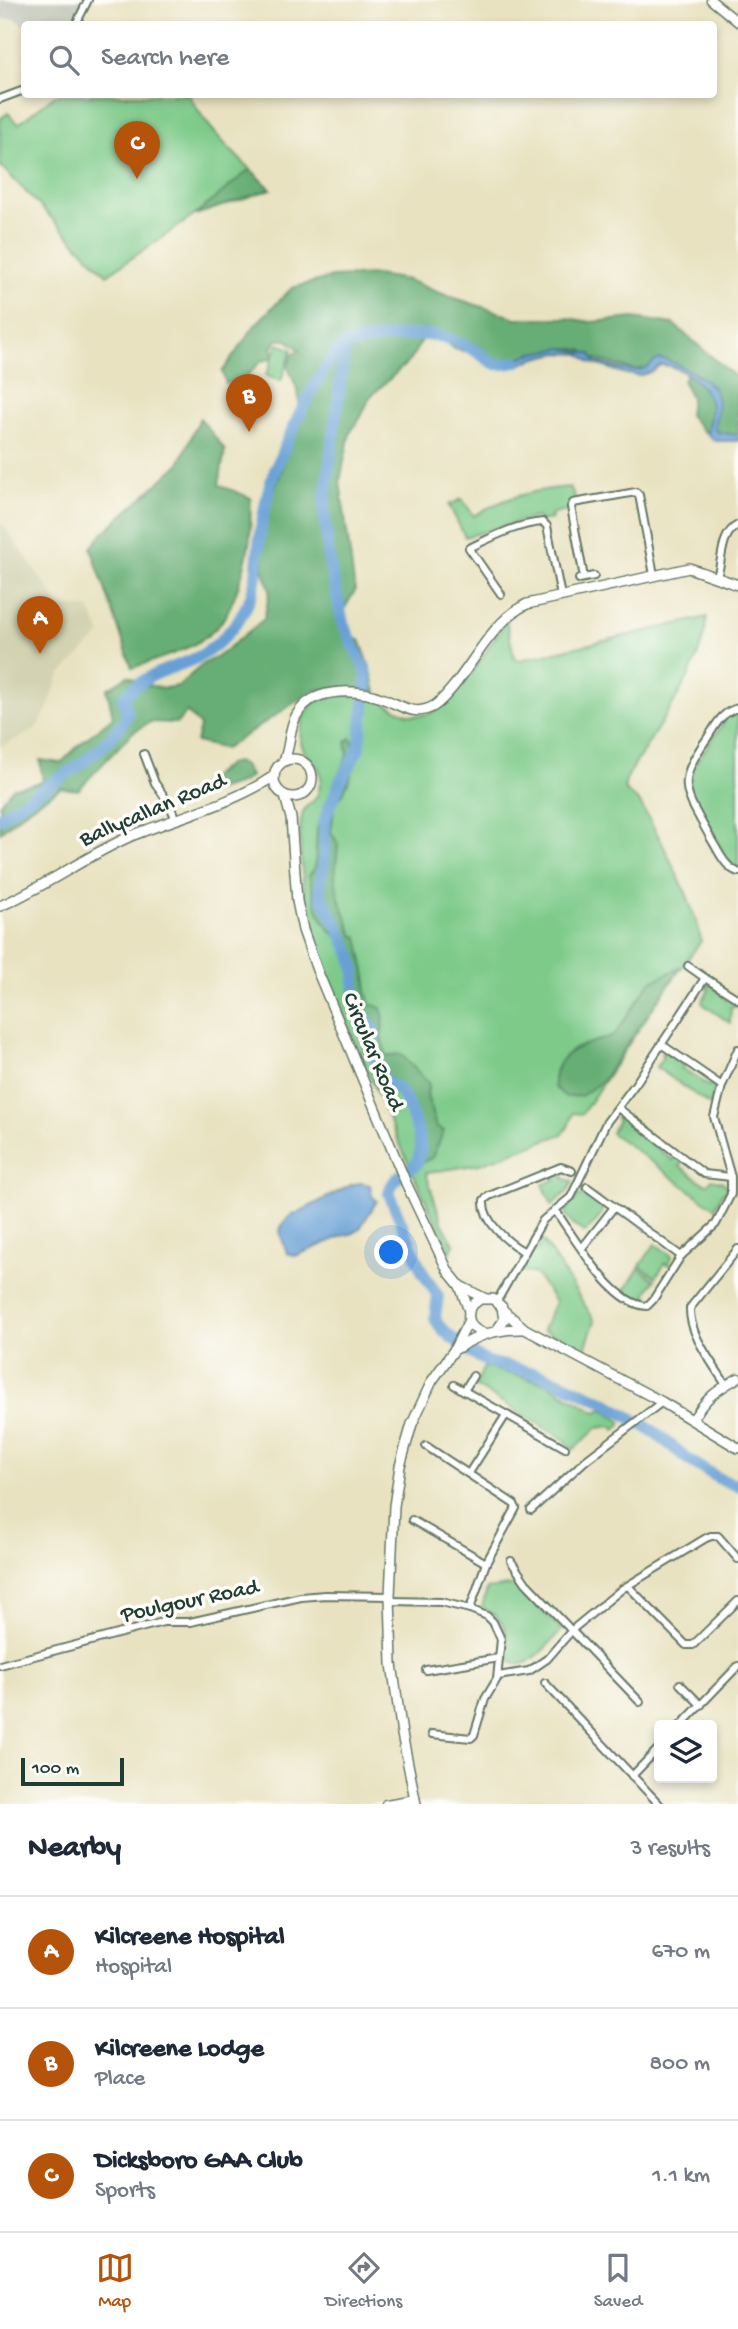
<!DOCTYPE html>
<html lang="en">
<head>
<meta charset="utf-8">
<style>
  body { margin:0; font-family:"Gochi Hand",sans-serif; background:#f2f2f3; color:#1f2937 }
  .controls { position:absolute; right:21px; bottom:21px; display:grid; overflow:hidden; border-radius:7px; box-shadow:0 4px 10px #0003 }
  .controls button { width:63px; height:63px; display:grid; place-items:center; padding:0; border:0; border-bottom:2px solid #e0e1e3; background:#fff; color:#1f2937; font:35px sans-serif }
  .scale { position:absolute; left:21px; bottom:18px; width:103px; box-sizing:border-box; padding-left:7px; border:4px solid #1f3d34; border-top:0; font-size:19px; line-height:24px; white-space:nowrap; color:#1f3d34; -webkit-text-stroke:5px #fdfcf7; paint-order:stroke }
  .you { position:absolute; left:392px; top:1253px; width:24px; height:24px; margin:-18px; border:5px solid #fff; border-radius:50%; background:#1a73e8; box-shadow:0 0 0 10px #1a73e833 }
  .badge { display:grid; place-items:center; width:46px; height:46px; border-radius:50%; background:#b45309; color:#fff; font-size:23px; font-weight:700 }
  .pin { position:absolute; translate:-50% -58px; filter:drop-shadow(0 2px 4px #0008) }
  .pin::after { content:''; position:absolute; top:37px; width:24px; height:21px; background:inherit; clip-path:polygon(0 0,100% 0,50% 100%) }
  .list { margin:0; padding:0; list-style:none }
  h2 { display:flex; justify-content:space-between; align-items:center; height:91px; margin:0; padding:0 28px; font-size:30px }
  h2 small { font-size:23px; font-weight:400; color:#747a83 }
  .list li { display:grid; grid-template-columns:46px 1fr auto; gap:21px; align-items:center; box-sizing:border-box; height:112px; padding:0 28px; border-top:2px solid #e0e1e3 }
  .list b { display:block; font-size:26px; white-space:nowrap }
  .list p { margin:0; font-size:23px; white-space:nowrap; color:#747a83 }
  .list em { font-size:23px; font-style:normal; color:#747a83 }
  .icon { flex:none; width:38px; height:38px; fill:none; stroke:currentColor; stroke-width:2; stroke-linecap:round; stroke-linejoin:round }
  .map { position:relative; flex:none; width:738px; height:1804px; overflow:hidden }
  .search { position:absolute; background:#fff; box-shadow:0 4px 10px #0003; left:21px; right:21px; top:21px; height:77px; display:flex; align-items:center; gap:18px; box-sizing:border-box; padding:0 24px; border-radius:7px; color:#747a83; font-size:26px }
  .sheet { height:427px; background:#fff }
  nav { display:flex; justify-content:space-around; align-items:center; box-sizing:border-box; height:98px; border-top:2px solid #e0e1e3; background:#fff; font-size:19px; color:#747a83 }
  nav a { display:grid; justify-items:center; gap:4px }
  nav .on { color:#b45309 }
  .map>svg:first-child { display:block }
  .built { fill:#d3d3b3 }
  .industrial { fill:#c3c6b9 }
  .green { fill:#7dca89; stroke:#4e845e; stroke-width:2 }
  .forest { fill:#66ae75; stroke:#427654; stroke-width:2 }
  .water { fill:#68a0d6; stroke:#446e85; stroke-width:2 }
  .lines { fill:none; stroke-linecap:round; stroke-linejoin:round }
  .river { stroke:#68a0d6; stroke-width:12 }
  .minor-casing { stroke:#657765; stroke-width:10 }
  .tertiary-casing { stroke:#657765; stroke-width:11 }
  .secondary-casing { stroke:#657765; stroke-width:12 }
  .minor { stroke:#fff; stroke-width:6 }
  .tertiary { stroke:#fff; stroke-width:8 }
  .secondary { stroke:#fff; stroke-width:9 }
  .labels { text-anchor:middle; dominant-baseline:central; stroke-width:7; stroke-linejoin:round; paint-order:stroke }
  .street-label { font-size:23px; fill:#1f3d34; stroke:#fdfcf7 }
</style>
</head>
<body>
<div class="map">
<svg width="738" height="1804" viewBox="0 0 738 1804">
  <rect width="100%" height="100%" fill="#fdfcf7"/>
  <filter id="ink" filterUnits="userSpaceOnUse"><feTurbulence type="fractalNoise" baseFrequency=".0143" numOctaves="2"/><feDisplacementMap in="SourceGraphic" scale="14" xChannelSelector="R" yChannelSelector="G"/><feConvolveMatrix kernelMatrix="1 2 1 2 8 2 1 2 1" color-interpolation-filters="sRGB"/></filter>
  <filter id="wash" filterUnits="userSpaceOnUse"><feTurbulence type="fractalNoise" baseFrequency=".00686" numOctaves="4" result="noise"/><feDisplacementMap in="SourceGraphic" scale="28" xChannelSelector="R" yChannelSelector="G"/><feGaussianBlur stdDeviation="1.57" result="paint"/><feColorMatrix in="noise" values="0 0 0 0 0 0 0 0 0 0 0 0 0 0 0 0 0 1.4 0 .05"/><feComposite in="paint" operator="in"/></filter>
  <g filter="url(#wash)">
    <rect width="100%" height="100%" fill="#e8e2c0"/>
    <path class="built" d="M0 523 7 530 60 606 89 608 101 634 60 675 46 712 35 730 0 747Z"/>
    <path class="industrial" d="M0 0H85L74 24 24 26 15 19H0Z"/>
    <g class="green">
      <path d="M55 95H189C209 133 240 159 271 189L195 215 107 275 0 165V119L8 113 18 124Z"/>
      <path d="M278 344 292 349 281 381 266 376Z"/>
      <path d="M570 487 576 499 568 510 551 514 552 519 539 521 538 517 532 518 465 537 449 505 462 499 474 516C501 498 537 489 570 487Z"/>
      <path d="M707 617C703 665 668 710 644 750 637 762 626 774 624 789L640 803 662 843 686 893 698 926 701 941 663 993 582 1114 573 1113 568 1127 563 1134 480 1164 426 1173 442 1223 454 1244 450 1253C422 1194 395 1134 369 1074 338 1004 304 935 301 857 301 843 298 824 304 810 307 804 312 803 315 799 319 795 320 784 321 779 321 766 312 762 305 752 296 738 301 715 313 704 327 691 358 694 375 699 397 706 408 724 434 711 459 699 490 645 506 620L515 660H520Z"/>
      <path d="M738 711V869L727 860 697 801H693L689 787 693 763 696 762 725 721 724 717Z"/>
      <path d="M708 985H711L734 1001 736 1007H731L730 1023 703 1004 702 1001 709 990 706 987Z"/>
      <path d="M664 1052H669L684 1063 682 1068 709 1086 712 1083 716 1086 710 1105 656 1067 663 1057 661 1054Z"/>
      <path d="M620 1116H623L647 1133 644 1138 673 1160 676 1156 683 1161 680 1166 703 1183 708 1184 712 1179 723 1182 727 1186 728 1193 723 1192 715 1208C679 1184 647 1157 611 1133L618 1120 616 1118Z"/>
      <path d="M560 1170 563 1172 564 1179 573 1181 568 1191 552 1205 543 1184 555 1180 552 1173Z"/>
      <path d="M582 1194 588 1198 591 1195C594 1197 599 1198 601 1202 608 1211 592 1227 585 1232L574 1226 565 1214 569 1204Z"/>
      <path d="M539 1238 544 1242 595 1321 584 1351 543 1330 555 1302 536 1274 521 1271 533 1249 537 1251 539 1248 536 1245Z"/>
      <path d="M655 1244 672 1256 669 1265 665 1263 656 1277 640 1266Z"/>
      <path d="M639 1268 655 1280 646 1294 649 1297C639 1303 633 1295 625 1290Z"/>
      <path d="M484 1367 546 1383 596 1412 604 1409 621 1422V1425L615 1430 611 1426 597 1428 573 1450 565 1440 475 1386Z"/>
      <path d="M515 1585 562 1630C552 1640 521 1682 508 1656 503 1647 509 1638 505 1629 501 1618 493 1613 482 1607L487 1589Z"/>
    </g>
    <g class="forest">
      <path d="M250 169 271 189 195 215Z"/>
      <path d="M376 275 408 280 437 292 516 318H567L591 322 634 318 673 324 738 379V436L704 432 689 415 691 397 683 382 687 371 664 360 650 367 634 370 593 358 582 350 567 348 539 354 517 362 496 363 474 353 454 349 437 334 422 340 410 360 370 397 361 417 350 433 340 481 355 591 346 606 340 625 351 639 360 640 371 670 376 692 339 688 312 691 225 749 196 742 200 726 187 712 177 723 150 722 132 733 78 790 61 788 29 808 0 832V803L13 788 43 782 40 760 61 763 81 743 113 717 107 689 128 676 146 685 165 688 178 686 203 664 221 654 264 619 270 590 263 569V543L270 499 278 481 300 412 298 391 288 367 292 354 300 350 287 340H276L274 346H271L274 352 271 359 261 361 248 375 226 384 222 372 256 324 292 288 332 277Z"/>
      <path d="M200 418 225 450 219 485 251 498C250 511 251 524 250 537 248 560 233 612 216 628 195 650 160 658 132 668L91 548 102 534 179 464Z"/>
      <path d="M351 738 359 756 343 794 335 803 331 832 338 844 335 877 338 895 353 935 358 937 367 982 366 992 371 1004 381 1008 384 1018 381 1037 387 1057 397 1054 403 1056 429 1084 427 1094 436 1127 444 1131 432 1158 421 1163C424 1106 398 1088 363 1050L370 1019 350 998 349 993C375 946 335 948 319 913 314 902 312 887 309 875L315 868 317 829 327 801 348 754 346 742Z"/>
      <path d="M237 762 245 767 250 776 243 782 182 801 228 764Z"/>
      <path d="M681 967 602 1081 581 1096 566 1097 554 1087C552 1049 585 1045 614 1036L650 982Z"/>
    </g>
    <g class="water">
      <path d="M562 348 591 354 595 361C608 365 629 374 643 369 651 367 654 358 662 359 670 360 681 366 688 370 717 385 723 395 714 427L718 432 738 435V441H715L708 435C706 425 712 418 711 408 709 386 681 365 660 365L653 371 640 376 626 374 592 363 580 354 557 353 533 359 519 365 500 367 501 364 529 354Z"/>
      <path d="M362 1183 370 1185 372 1196 377 1201 360 1228 354 1233 342 1236 296 1256 287 1253C282 1236 274 1230 289 1217L353 1184Z"/>
    </g>
    <g class="lines">
      <g class="river">
        <path d="M345 345 324 509 329 560 343 623 366 671 367 683 359 748 340 782 324 821 325 855 320 886 321 896 339 929 352 957 355 971 354 1004 373 1028 375 1059 385 1082 397 1088 405 1098 418 1132 421 1149 416 1165C404 1173 391 1179 389 1194L423 1273 438 1296 435 1318 439 1326 452 1338 476 1356 488 1362 543 1375 604 1402 653 1431 689 1460 718 1478 738 1486"/>
        <path d="M0 818C42 785 102 761 128 714L123 699C140 675 170 670 196 658 217 648 237 626 247 605 259 583 257 552 261 527 264 513 266 498 270 485 277 459 323 357 345 346 356 340 428 332 439 336 450 339 464 344 474 350 494 362 490 368 516 362"/>
      </g>
    </g>
  </g>
  <g filter="url(#ink)">
    <g class="lines">
      <g class="minor-casing">
        <g id="minor">
          <path d="M76 24 88 0"/>
          <path d="M0 99 24 90"/>
          <path d="M717 577C723 559 720 534 738 525"/>
          <path d="M584 578 571 507 573 503 636 492 639 495 654 575"/>
          <path d="M579 579 594 576"/>
          <path d="M501 594 469 548C493 537 516 524 543 522L547 526 561 596"/>
          <path d="M738 708C722 712 717 723 708 737 674 785 685 791 711 839 718 850 725 868 738 872"/>
          <path d="M144 754 155 783 169 803 176 820"/>
          <path d="M688 966 705 978"/>
          <path d="M661 1044 722 1086"/>
          <path d="M618 1108 704 1174 731 1177"/>
          <path d="M587 1187 681 1256"/>
          <path d="M555 1210C574 1237 612 1305 647 1306L653 1300 681 1256 716 1224 731 1194V1177L714 1117 722 1086 738 1049"/>
          <path d="M582 1248 614 1207"/>
          <path d="M525 1252C508 1243 482 1221 484 1200L489 1196 561 1167 572 1171"/>
          <path d="M497 1301 543 1220 571 1197 606 1123 636 1083 705 978 738 999"/>
          <path d="M454 1385 565 1448"/>
          <path d="M726 1385C712 1362 689 1335 690 1308L738 1249"/>
          <path d="M464 1391 473 1376"/>
          <path d="M469 1473 506 1415"/>
          <path d="M531 1510 586 1460 662 1402"/>
          <path d="M412 1520 486 1563"/>
          <path d="M511 1561 526 1583 640 1702"/>
          <path d="M628 1586 686 1645H693L738 1601"/>
          <path d="M390 1601 441 1602 470 1609 486 1563 516 1508 514 1504 426 1446"/>
          <path d="M0 1665 163 1622H190L301 1597 325 1595 390 1596"/>
          <path d="M426 1670 499 1658"/>
          <path d="M498 1676 529 1671 547 1659 573 1629 622 1589 706 1538 711 1536H718L738 1559"/>
          <path d="M545 1683 659 1804"/>
          <path d="M680 1684 701 1705"/>
          <path d="M681 1725 738 1666"/>
          <path d="M432 1734 471 1738 474 1735 485 1699 497 1679 501 1639 493 1622 487 1616 470 1609"/>
          <path d="M632 1776 659 1748"/>
        </g>
      </g>
      <g class="tertiary-casing">
        <g id="tertiary">
          <path d="M711 0 738 22"/>
          <path d="M692 1420C707 1397 714 1392 738 1378"/>
          <path d="M386 1804 415 1799"/>
        </g>
      </g>
      <g class="secondary-casing">
        <g id="secondary">
          <circle cx="293" cy="778" r="19"/>
          <path d="M284 761C291 745 288 725 300 710 317 687 359 689 384 699 402 706 415 717 434 706 442 701 447 694 453 687 476 659 494 620 527 604L689 568 738 585"/>
          <path d="M285 796 291 818 297 901 303 930 317 970 406 1183 448 1271 460 1286 469 1311"/>
          <path d="M0 906C45 887 84 857 129 837 177 817 231 805 274 776"/>
          <path d="M460 1286 484 1298"/>
          <path d="M504 1311 525 1329 662 1402 738 1448"/>
          <path d="M484 1333C471 1330 466 1320 470 1307L480 1299H493L502 1307 504 1320 497 1330"/>
          <path d="M456 1349C478 1335 498 1328 524 1329"/>
          <path d="M416 1804 402 1734 392 1664 390 1596 394 1506 400 1466 412 1424 432 1381 454 1350 469 1320"/>
        </g>
      </g>
      <use href="#minor" class="minor"/>
      <use href="#tertiary" class="tertiary"/>
      <use href="#secondary" class="secondary"/>
    </g>
  </g>
  <g class="labels">
    <g class="street-label">
      <text transform="translate(153 811) rotate(-23)">Ballycallan Road</text>
      <text transform="translate(372 1052) rotate(67)">Circular Road</text>
      <text transform="translate(190 1602) rotate(-12)">Poulgour Road</text>
    </g>
  </g>
</svg>
<div class="controls">
<button><svg class="icon" aria-label="layers" viewBox="0 0 24 24"><path d="M12 4l9 5-9 5-9-5zM3 14l9 5 9-5"/></svg></button>
</div>
<div class="scale">100 m</div>
<div class="you"></div>
<div class="pin badge" style="left:40px;top:654px">A</div>
<div class="pin badge" style="left:249px;top:432px">B</div>
<div class="pin badge" style="left:137px;top:179px">C</div>
<div class="search"><svg class="icon" aria-label="search" viewBox="0 0 24 24"><circle cx="10" cy="10" r="6"/><path d="M15 15l6 6"/></svg>Search here</div>
</div>
<section class="sheet">
<h2>Nearby<small>3 results</small></h2>
<ul class="list">
<li><span class="badge">A</span><div><b>Kilcreene Hospital</b><p>Hospital</p></div><em>670 m</em></li>
<li><span class="badge">B</span><div><b>Kilcreene Lodge</b><p>Place</p></div><em>800 m</em></li>
<li><span class="badge">C</span><div><b>Dicksboro GAA Club</b><p>Sports</p></div><em>1.1 km</em></li>
</ul>
</section>
<nav>
<a class="on"><svg class="icon" aria-label="map" viewBox="0 0 24 24"><path d="M3 6l6-2 6 2 6-2v14l-6 2-6-2-6 2zM9 4v14M15 6v14"/></svg>Map</a>
<a><svg class="icon" aria-label="directions" viewBox="0 0 24 24"><path d="M12 3l9 9-9 9-9-9zM9 14v-3h6M13 9l2 2-2 2"/></svg>Directions</a>
<a><svg class="icon" aria-label="saved" viewBox="0 0 24 24"><path d="M7 4h10v16l-5-4-5 4z"/></svg>Saved</a>
</nav>
</body>
</html>
